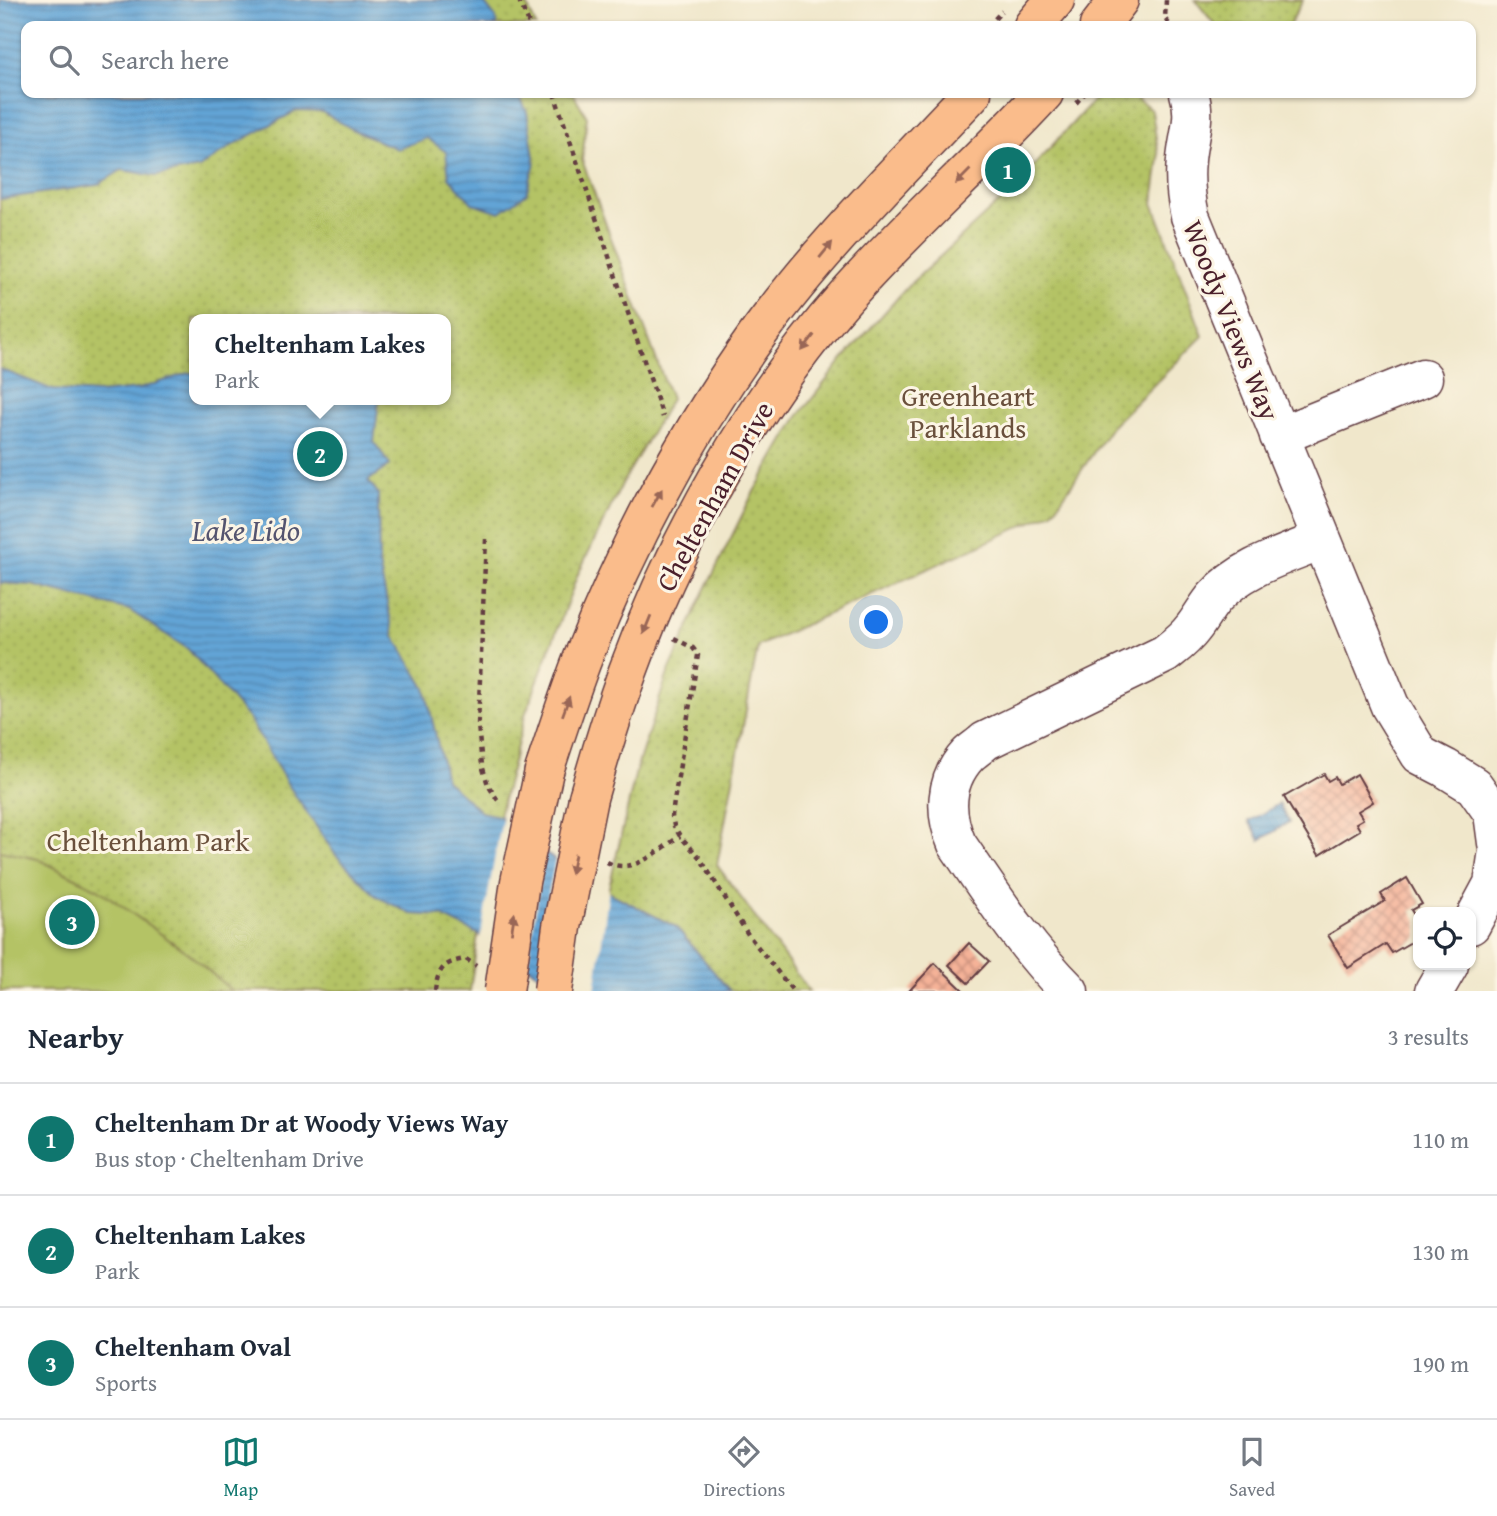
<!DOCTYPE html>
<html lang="en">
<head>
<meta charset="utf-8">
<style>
  body { margin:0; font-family:"Gentium Book Plus",serif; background:#f2f2f3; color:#1f2937 }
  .controls { position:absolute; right:21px; bottom:21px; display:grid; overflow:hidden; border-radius:14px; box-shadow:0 2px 5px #0004 }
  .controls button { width:63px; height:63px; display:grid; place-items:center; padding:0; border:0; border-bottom:2px solid #e0e1e3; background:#fff; color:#1f2937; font:35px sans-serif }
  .you { position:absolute; left:877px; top:623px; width:24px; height:24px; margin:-18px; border:5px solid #fff; border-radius:50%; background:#1a73e8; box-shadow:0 0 0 10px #1a73e833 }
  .badge { display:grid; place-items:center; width:46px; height:46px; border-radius:50%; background:#0f766e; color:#fff; font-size:23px; font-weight:700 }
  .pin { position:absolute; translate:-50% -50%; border:4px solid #fff; box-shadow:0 2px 7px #0006 }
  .popup { position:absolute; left:189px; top:314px; width:262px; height:91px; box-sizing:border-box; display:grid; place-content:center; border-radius:14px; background:#fff; filter:drop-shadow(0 2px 5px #0005); font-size:23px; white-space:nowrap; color:#747a83 }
  .popup b { font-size:26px; color:#1f2937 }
  .popup::after { content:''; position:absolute; left:50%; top:100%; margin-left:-14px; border:14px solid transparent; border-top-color:#fff }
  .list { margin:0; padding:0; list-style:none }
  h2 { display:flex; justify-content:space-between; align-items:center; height:91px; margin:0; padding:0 28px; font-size:30px }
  h2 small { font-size:23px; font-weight:400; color:#747a83 }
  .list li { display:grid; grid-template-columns:46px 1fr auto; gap:21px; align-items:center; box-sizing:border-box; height:112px; padding:0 28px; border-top:2px solid #e0e1e3 }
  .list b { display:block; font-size:26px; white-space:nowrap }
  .list p { margin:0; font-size:23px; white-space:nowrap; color:#747a83 }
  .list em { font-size:23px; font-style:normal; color:#747a83 }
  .icon { flex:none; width:38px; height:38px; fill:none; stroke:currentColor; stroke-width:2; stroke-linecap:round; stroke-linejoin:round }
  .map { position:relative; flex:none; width:1497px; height:991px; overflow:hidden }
  .search { position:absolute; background:#fff; box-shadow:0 2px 5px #0004; left:21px; right:21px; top:21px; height:77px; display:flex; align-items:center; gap:18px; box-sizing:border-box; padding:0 24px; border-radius:14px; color:#747a83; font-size:26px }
  .sheet { height:427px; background:#fff }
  nav { display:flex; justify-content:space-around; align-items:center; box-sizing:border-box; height:98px; border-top:2px solid #e0e1e3; background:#fff; font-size:19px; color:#747a83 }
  nav a { display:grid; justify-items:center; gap:4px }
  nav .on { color:#0f766e }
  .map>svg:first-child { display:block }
  .green { fill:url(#green-dots); stroke:#7f7148; stroke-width:2; fill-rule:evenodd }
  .pitch { fill:#b4c365; stroke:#7f7148; stroke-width:2 }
  .water { fill:url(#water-rules); stroke:#566280; stroke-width:2 }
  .pier { fill:#f0e7cb }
  .building { fill:url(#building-cross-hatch) }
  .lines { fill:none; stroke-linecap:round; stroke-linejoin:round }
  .minor-casing { stroke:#633d43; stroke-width:41 }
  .major-casing { stroke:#633d43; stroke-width:41 }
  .path { stroke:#633d43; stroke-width:4.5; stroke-dasharray:5 5; stroke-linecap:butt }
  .minor { stroke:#fff; stroke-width:38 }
  .major { stroke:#fabc8b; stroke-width:38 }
  .major-bridge-casing { stroke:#633d43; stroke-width:41; stroke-linecap:butt }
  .major-bridge { stroke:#fabc8b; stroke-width:38 }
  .oneway { fill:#996656 }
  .labels { text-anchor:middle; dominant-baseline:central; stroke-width:6; stroke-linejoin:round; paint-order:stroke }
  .street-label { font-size:28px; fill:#4a1f2b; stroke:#fcf5e5 }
  .park-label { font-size:28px; fill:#6a503c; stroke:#fcf5e5 }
  .water-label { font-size:30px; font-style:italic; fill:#54546f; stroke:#fcf5e5 }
</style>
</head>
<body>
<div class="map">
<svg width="1497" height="991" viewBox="0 0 1497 991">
  <defs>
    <pattern id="green-dots" width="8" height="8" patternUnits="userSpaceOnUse" patternTransform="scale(1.75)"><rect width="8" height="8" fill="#b4c365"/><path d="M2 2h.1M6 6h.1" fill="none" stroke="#9ca758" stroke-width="1.8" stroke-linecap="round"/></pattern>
    <pattern id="water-rules" width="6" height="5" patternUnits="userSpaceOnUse" patternTransform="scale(1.75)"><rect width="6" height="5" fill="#62a4d6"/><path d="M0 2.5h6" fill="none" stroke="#5385ae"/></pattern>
    <pattern id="building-cross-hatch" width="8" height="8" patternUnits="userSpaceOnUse" patternTransform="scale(1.75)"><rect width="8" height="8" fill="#f5b298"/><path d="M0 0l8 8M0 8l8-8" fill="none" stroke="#c8907c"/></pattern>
  </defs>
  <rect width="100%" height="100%" fill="#fcf5e5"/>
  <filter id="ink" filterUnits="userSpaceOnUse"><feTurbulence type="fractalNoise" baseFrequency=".0143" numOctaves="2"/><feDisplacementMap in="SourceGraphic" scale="14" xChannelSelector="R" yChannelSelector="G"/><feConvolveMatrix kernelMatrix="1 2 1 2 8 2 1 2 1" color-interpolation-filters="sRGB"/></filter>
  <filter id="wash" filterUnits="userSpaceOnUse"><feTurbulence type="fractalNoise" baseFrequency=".00686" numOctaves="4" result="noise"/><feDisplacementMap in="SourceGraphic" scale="28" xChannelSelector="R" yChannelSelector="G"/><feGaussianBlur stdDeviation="1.57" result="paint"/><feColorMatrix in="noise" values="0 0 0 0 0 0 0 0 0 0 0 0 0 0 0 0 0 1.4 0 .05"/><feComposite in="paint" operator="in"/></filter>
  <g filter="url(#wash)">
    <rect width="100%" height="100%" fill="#f0e7cb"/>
    <g class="green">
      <path d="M0 0H525L536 26H26V93H573L587 117 582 160 671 399 623 482 578 574 525 715 499 816 478 934 470 991H0ZM194 319H446V400H194Z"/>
      <path d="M1195 0H1303L1289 26H1216Z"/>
      <path d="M1100 93H1130L1152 111 1159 158 1153 203 1203 336 1111 427 1053 512 758 646 717 865 809 991H730L676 927 608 892 637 767 667 676 700 601 752 495 797 418 843 359 909 285 1008 194Z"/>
    </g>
    <path class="pitch" d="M0 851 38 859 98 889 189 954 232 991H0Z"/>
    <g class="water">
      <path d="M0 0H482L496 18 497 26H26V93H518L527 112 535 163 526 194 500 212 472 203 449 177 446 152 427 138 397 149 354 130 322 112 296 111 233 145 199 168 156 176 122 170 97 185 0 199Z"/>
      <path d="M0 369 53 390 98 393 139 389 188 373H194V400H379L374 442 390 465 368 481 378 493 379 564 394 636 425 688 446 780 481 812 499 816 571 873 676 927 730 991H565L478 934 442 916 411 914 376 896 335 854 287 783 250 720 188 649 129 610 32 585 0 583Z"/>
      <path d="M1279 804 1289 822 1260 840 1249 821Z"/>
    </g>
    <g class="pier">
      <path d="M503 815 545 847 527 970 480 939 496 850Z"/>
      <path d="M556 856 573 870 609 889 595 991H559L542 940 549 890Z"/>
    </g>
    <g id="blocks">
      <g class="building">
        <path d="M1324 774 1328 781 1335 777 1339 784 1357 774 1373 802 1358 811 1363 819 1356 823 1360 830 1319 855 1284 797Z"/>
        <path d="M1407 878 1422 904 1411 910 1418 921V938L1392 953 1386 944 1348 968 1328 935 1385 901 1381 894Z"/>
        <path d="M969 943 989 961 968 983 949 965Z"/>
        <path d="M935 963 964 991H909Z"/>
      </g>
    </g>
  </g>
  <g filter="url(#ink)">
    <use href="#blocks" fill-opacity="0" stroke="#633d43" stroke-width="2"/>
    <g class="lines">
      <g class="minor-casing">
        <g id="minor">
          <path d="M1189 93C1197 118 1188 135 1186 160 1184 178 1186 198 1190 216L1390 706 1420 755 1445 768 1474 786 1493 813 1497 843"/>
          <path d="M1279 436 1423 378"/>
          <path d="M1471 925 1493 884 1497 857"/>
          <path d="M1069 991C1025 947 992 895 957 844 944 814 944 781 968 755 973 750 980 746 985 741L1165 654C1175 646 1185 639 1193 628 1201 618 1207 606 1215 597 1242 567 1285 555 1321 540"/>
          <path d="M1434 991 1449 965"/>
        </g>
      </g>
      <g class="major-casing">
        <g id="major">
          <path d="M1033 26 1055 0"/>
          <path d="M1099 26 1119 0"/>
          <path d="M544 771C557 732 569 693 584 655 629 541 689 430 761 330 824 244 900 170 972 93"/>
          <path d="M588 798C600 755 613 713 628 671 676 540 752 403 845 297 908 226 980 163 1044 93"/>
        </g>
      </g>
      <g class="path">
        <path d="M519 0 530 26"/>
        <path d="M1166 0 1165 19 1171 26"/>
        <path d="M988 26 1002 11"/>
        <path d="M554 93 663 417"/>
        <path d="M1076 103 1085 93"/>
        <path d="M486 539 478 725 482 765 488 785 497 799 502 802"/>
        <path d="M674 638 693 648 698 655 674 801 672 816 674 826 680 836 700 858 749 936 793 991"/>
        <path d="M607 862C633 876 659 850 680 836"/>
        <path d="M435 991C438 968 444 962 466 959L476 966"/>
      </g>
      <use href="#minor" class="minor"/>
      <use href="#major" class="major"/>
      <g class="major-bridge-casing">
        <g id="major-bridge">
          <path d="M504 991 520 882 544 771"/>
          <path d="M553 991 562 927 588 798"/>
        </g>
      </g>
      <use href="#major-bridge" class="major-bridge"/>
    </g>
    <defs><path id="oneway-solid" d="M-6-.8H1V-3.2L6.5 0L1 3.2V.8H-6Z" transform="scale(1.75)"/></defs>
    <g class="oneway">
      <use href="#oneway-solid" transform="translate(963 177) rotate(135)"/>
      <use href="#oneway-solid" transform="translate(826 250) rotate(-51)"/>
      <use href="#oneway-solid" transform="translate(808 343) rotate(127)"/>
      <use href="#oneway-solid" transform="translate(657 498) rotate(-61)"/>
      <use href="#oneway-solid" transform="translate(647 625) rotate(112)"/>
      <use href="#oneway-solid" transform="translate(566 706) rotate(-70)"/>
      <use href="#oneway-solid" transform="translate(573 864) rotate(102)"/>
      <use href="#oneway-solid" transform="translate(513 923) rotate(-81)"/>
    </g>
  </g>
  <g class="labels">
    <g class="street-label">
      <text transform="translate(1232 320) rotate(68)">Woody Views Way</text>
      <text transform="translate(714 496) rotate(-61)">Cheltenham Drive</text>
    </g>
    <g class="park-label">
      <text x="968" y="395">Greenheart<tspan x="968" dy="32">Parklands</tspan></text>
      <text x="148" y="840">Cheltenham Park</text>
    </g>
    <g class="water-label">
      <text x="246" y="530">Lake Lido</text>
    </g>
  </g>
</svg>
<div class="controls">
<button><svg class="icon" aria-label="locate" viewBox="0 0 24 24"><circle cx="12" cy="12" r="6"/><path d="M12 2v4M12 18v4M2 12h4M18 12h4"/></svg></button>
</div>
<div class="you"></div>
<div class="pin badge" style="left:1008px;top:170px">1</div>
<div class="pin badge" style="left:320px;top:454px">2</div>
<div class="popup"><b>Cheltenham Lakes</b>Park</div>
<div class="pin badge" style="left:72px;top:922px">3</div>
<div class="search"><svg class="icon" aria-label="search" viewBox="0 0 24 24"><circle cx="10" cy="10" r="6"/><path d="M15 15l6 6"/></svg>Search here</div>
</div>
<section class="sheet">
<h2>Nearby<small>3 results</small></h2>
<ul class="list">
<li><span class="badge">1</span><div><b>Cheltenham Dr at Woody Views Way</b><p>Bus stop · Cheltenham Drive</p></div><em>110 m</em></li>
<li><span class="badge">2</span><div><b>Cheltenham Lakes</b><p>Park</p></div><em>130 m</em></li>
<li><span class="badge">3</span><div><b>Cheltenham Oval</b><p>Sports</p></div><em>190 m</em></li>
</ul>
</section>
<nav>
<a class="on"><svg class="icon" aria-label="map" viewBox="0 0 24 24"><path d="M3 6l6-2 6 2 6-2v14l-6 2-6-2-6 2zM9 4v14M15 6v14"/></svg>Map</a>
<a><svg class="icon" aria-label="directions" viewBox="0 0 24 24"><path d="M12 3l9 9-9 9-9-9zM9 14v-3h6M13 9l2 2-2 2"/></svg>Directions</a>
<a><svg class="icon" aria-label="saved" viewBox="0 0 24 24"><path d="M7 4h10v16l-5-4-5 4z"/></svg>Saved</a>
</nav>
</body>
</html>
